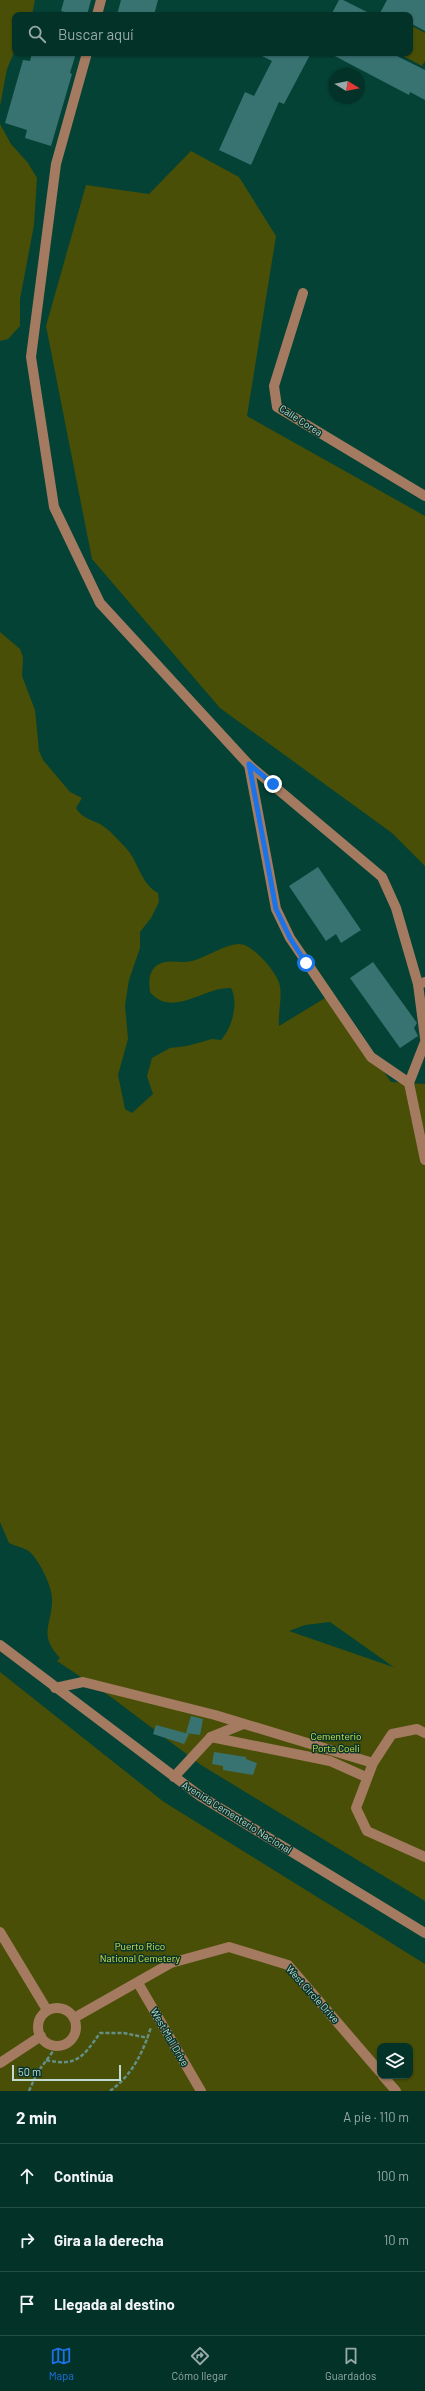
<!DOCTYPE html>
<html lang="es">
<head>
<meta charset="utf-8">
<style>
  body { margin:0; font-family:Barlow,sans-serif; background:#113e34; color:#f1f3f6 }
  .controls { position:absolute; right:12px; bottom:12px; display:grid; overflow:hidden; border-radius:8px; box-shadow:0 1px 3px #0004 }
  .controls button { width:36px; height:36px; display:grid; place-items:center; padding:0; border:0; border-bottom:1px solid #244d45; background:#033228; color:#f1f3f6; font:20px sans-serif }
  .compass { position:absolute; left:329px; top:68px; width:36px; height:36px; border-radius:50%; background:#033228; box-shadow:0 1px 3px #0004; rotate:100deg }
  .scale { position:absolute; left:12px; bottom:10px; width:109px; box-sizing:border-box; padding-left:4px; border:2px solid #bfdad1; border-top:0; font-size:11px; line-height:14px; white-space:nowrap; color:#bfdad1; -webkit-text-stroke:3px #0a352b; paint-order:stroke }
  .stop { position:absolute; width:12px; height:12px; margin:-9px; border:3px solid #1a73e8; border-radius:50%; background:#fff }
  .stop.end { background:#1a73e8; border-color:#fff; box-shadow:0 1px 4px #0008 }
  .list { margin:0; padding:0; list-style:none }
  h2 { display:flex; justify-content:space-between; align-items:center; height:52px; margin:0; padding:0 16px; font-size:17px }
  h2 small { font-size:13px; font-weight:400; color:#97aaa8 }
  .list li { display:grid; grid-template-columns:26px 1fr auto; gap:12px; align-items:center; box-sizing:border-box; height:64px; padding:0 16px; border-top:1px solid #244d45 }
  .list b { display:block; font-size:15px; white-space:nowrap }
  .list em { font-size:13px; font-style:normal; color:#97aaa8 }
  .icon { flex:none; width:22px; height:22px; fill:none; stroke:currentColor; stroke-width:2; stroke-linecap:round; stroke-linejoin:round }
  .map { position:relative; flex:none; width:425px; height:2091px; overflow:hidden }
  .search { position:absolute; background:#033228; box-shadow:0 1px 3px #0004; left:12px; right:12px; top:12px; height:44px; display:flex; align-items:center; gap:10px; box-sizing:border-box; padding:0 14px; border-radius:8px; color:#97aaa8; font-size:15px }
  .sheet { height:244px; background:#033228 }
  nav { display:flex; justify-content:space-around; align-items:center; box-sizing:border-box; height:56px; border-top:1px solid #244d45; background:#033228; font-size:11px; color:#97aaa8 }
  nav a { display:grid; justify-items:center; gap:2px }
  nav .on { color:#1a73e8 }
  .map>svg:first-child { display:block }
  .green { fill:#494f06; fill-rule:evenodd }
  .building { fill:#387372 }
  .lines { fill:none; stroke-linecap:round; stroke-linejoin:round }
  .path { stroke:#638f84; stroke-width:2.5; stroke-dasharray:4 2; stroke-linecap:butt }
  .minor { stroke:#a47b60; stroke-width:10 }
  .route { stroke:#1a73e8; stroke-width:5 }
  .labels { text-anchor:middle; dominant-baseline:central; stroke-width:3; stroke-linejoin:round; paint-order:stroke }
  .street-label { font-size:10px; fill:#bfdad1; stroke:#0a352b }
  .park-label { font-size:10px; fill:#d5e348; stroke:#0a352b }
</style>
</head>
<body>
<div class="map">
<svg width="425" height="2091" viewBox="0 0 425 2091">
  <rect width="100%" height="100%" fill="#044235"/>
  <g class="green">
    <path d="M0 0H35L32 15H15V50L7 69 0 106Z"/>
    <path d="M410 25 425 33V61L422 66 398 53H410Z"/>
    <path d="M0 124 11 144 28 163 37 178 34 225 20 299V326L8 339 0 341Z"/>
    <path d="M191 151 239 177 276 236 247 416 425 516V866L392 833 220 708 92 559 46 326 86 185 149 194Z"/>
    <path d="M0 632 20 649 23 657 22 676 35 710 39 751 43 760 70 792 82 798 76 808C83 820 93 819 103 826 112 832 119 841 126 848 139 862 140 883 158 893L159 902 151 918 140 932V948L129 980 125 1005 128 1039 118 1075 125 1109 132 1113 153 1094 147 1076 152 1058 170 1048 187 1046 212 1039 221 1040C232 1028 239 1003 231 988 205 986 172 1019 150 992 149 983 148 973 156 966 167 958 180 964 192 961 207 957 223 945 239 944 253 944 278 973 280 986 282 999 278 1013 279 1026L330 995 391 1082 425 1084V1901L201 1765 111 1697 57 1661 60 1658C37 1634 53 1624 52 1598 52 1586 37 1555 27 1550 21 1547 15 1546 9 1543L0 1522ZM330 1622 395 1668H396L289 1631 305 1625Z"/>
    <path d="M0 1672 164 1802 425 1964V2091H0ZM380 2046H410V2076H380Z"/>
  </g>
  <g class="building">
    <path d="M64 0H91L87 15H75L61 11Z"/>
    <path d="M121 0H158L154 15H117Z"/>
    <path d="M339 0H343L373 15H331Z"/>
    <path d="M387 0H425V31L410 23V15H379Z"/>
    <path d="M32 53H76L70 73 72 74 51 146 25 138 27 130 5 123 23 60 30 61Z"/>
    <path d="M256 53H311L284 104 279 102 251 165 219 150 245 92 254 96 272 61Z"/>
    <path d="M329 53H391L425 70V100L410 92 409 95Z"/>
    <path d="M318 867 361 930 341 943 336 934 326 941 289 886Z"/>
    <path d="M373 962 417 1023 414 1028 418 1036 400 1048 350 978Z"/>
    <path d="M191 1716 203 1719 200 1735 186 1733Z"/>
    <path d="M156 1725 189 1734 184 1744 153 1734Z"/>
    <path d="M214 1752 246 1757V1759L257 1763 253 1775 223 1770V1766L212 1764Z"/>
  </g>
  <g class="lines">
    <g class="path">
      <path d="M46 2060C77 2067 83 2057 100 2033H124L148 2038"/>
      <path d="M29 2091 37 2073 57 2046"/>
      <path d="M110 2091C132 2075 143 2053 151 2027"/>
    </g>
    <g class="minor">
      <path d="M97 15 101 0"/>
      <path d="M87 53 56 164 31 357 54 507 100 603 249 765 382 877 396 908 418 984 425 982"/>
      <path d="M303 293 274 386 277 407 425 496"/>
      <path d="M249 765 276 909 290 938 371 1057 409 1083 425 1160"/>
      <path d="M418 984 425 1038"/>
      <path d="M409 1083 425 1042"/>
      <path d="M0 1645 200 1796 425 1933"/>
      <path d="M55 1688 83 1682 215 1715 373 1763"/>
      <path d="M425 1733 417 1729 392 1734 373 1763 356 1808 367 1831 425 1857"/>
      <path d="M211 1737 330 1761 366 1777"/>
      <path d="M174 1777 211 1737 243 1724"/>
      <path d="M0 1932 47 2010"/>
      <path d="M138 1983 201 2091"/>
      <circle cx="57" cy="2027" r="19"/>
      <path d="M74 2018 171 1963 229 1947 288 1965 380 2072"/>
      <path d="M0 2063 41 2036"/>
      <path d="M383 2076 396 2091"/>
    </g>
  </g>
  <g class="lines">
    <path class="route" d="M273 784 249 764 276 909 290 938 306 963"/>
  </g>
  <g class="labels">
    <g class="street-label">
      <text transform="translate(301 420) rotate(33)">Calle Corea</text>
      <text transform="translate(237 1817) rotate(32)">Avenida Cementerio Nacional</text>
      <text transform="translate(313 1994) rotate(48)">West Circle Drive</text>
      <text transform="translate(170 2037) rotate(60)">West Mall Drive</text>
    </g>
    <g class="park-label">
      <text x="336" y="1736">Cementerio<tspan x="336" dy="12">Porta Coeli</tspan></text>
      <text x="140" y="1946">Puerto Rico<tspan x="140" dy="12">National Cemetery</tspan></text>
    </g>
  </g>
</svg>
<div class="controls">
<button><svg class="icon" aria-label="layers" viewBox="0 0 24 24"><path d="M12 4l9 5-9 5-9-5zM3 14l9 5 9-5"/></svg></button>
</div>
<svg class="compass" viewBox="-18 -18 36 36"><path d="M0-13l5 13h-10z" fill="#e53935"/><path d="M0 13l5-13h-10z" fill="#97aaa8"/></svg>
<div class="scale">50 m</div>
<div class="stop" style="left:306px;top:963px"></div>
<div class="stop end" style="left:273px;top:784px"></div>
<div class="search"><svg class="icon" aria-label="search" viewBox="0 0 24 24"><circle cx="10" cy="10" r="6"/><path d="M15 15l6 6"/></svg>Buscar aquí</div>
</div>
<section class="sheet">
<h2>2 min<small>A pie · 110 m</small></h2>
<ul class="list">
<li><svg class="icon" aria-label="ahead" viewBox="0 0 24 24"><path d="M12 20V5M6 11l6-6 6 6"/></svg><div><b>Continúa</b></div><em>100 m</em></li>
<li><svg class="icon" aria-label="right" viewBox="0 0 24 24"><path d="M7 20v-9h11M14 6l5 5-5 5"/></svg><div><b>Gira a la derecha</b></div><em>10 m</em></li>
<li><svg class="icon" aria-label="arrive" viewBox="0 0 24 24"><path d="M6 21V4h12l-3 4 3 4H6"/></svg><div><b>Llegada al destino</b></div></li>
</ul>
</section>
<nav>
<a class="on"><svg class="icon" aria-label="map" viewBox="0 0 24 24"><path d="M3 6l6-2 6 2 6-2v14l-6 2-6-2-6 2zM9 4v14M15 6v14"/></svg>Mapa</a>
<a><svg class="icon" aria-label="directions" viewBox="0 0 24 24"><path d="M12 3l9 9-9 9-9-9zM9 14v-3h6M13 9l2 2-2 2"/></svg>Cómo llegar</a>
<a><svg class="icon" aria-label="saved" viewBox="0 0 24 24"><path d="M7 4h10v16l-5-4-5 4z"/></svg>Guardados</a>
</nav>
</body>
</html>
